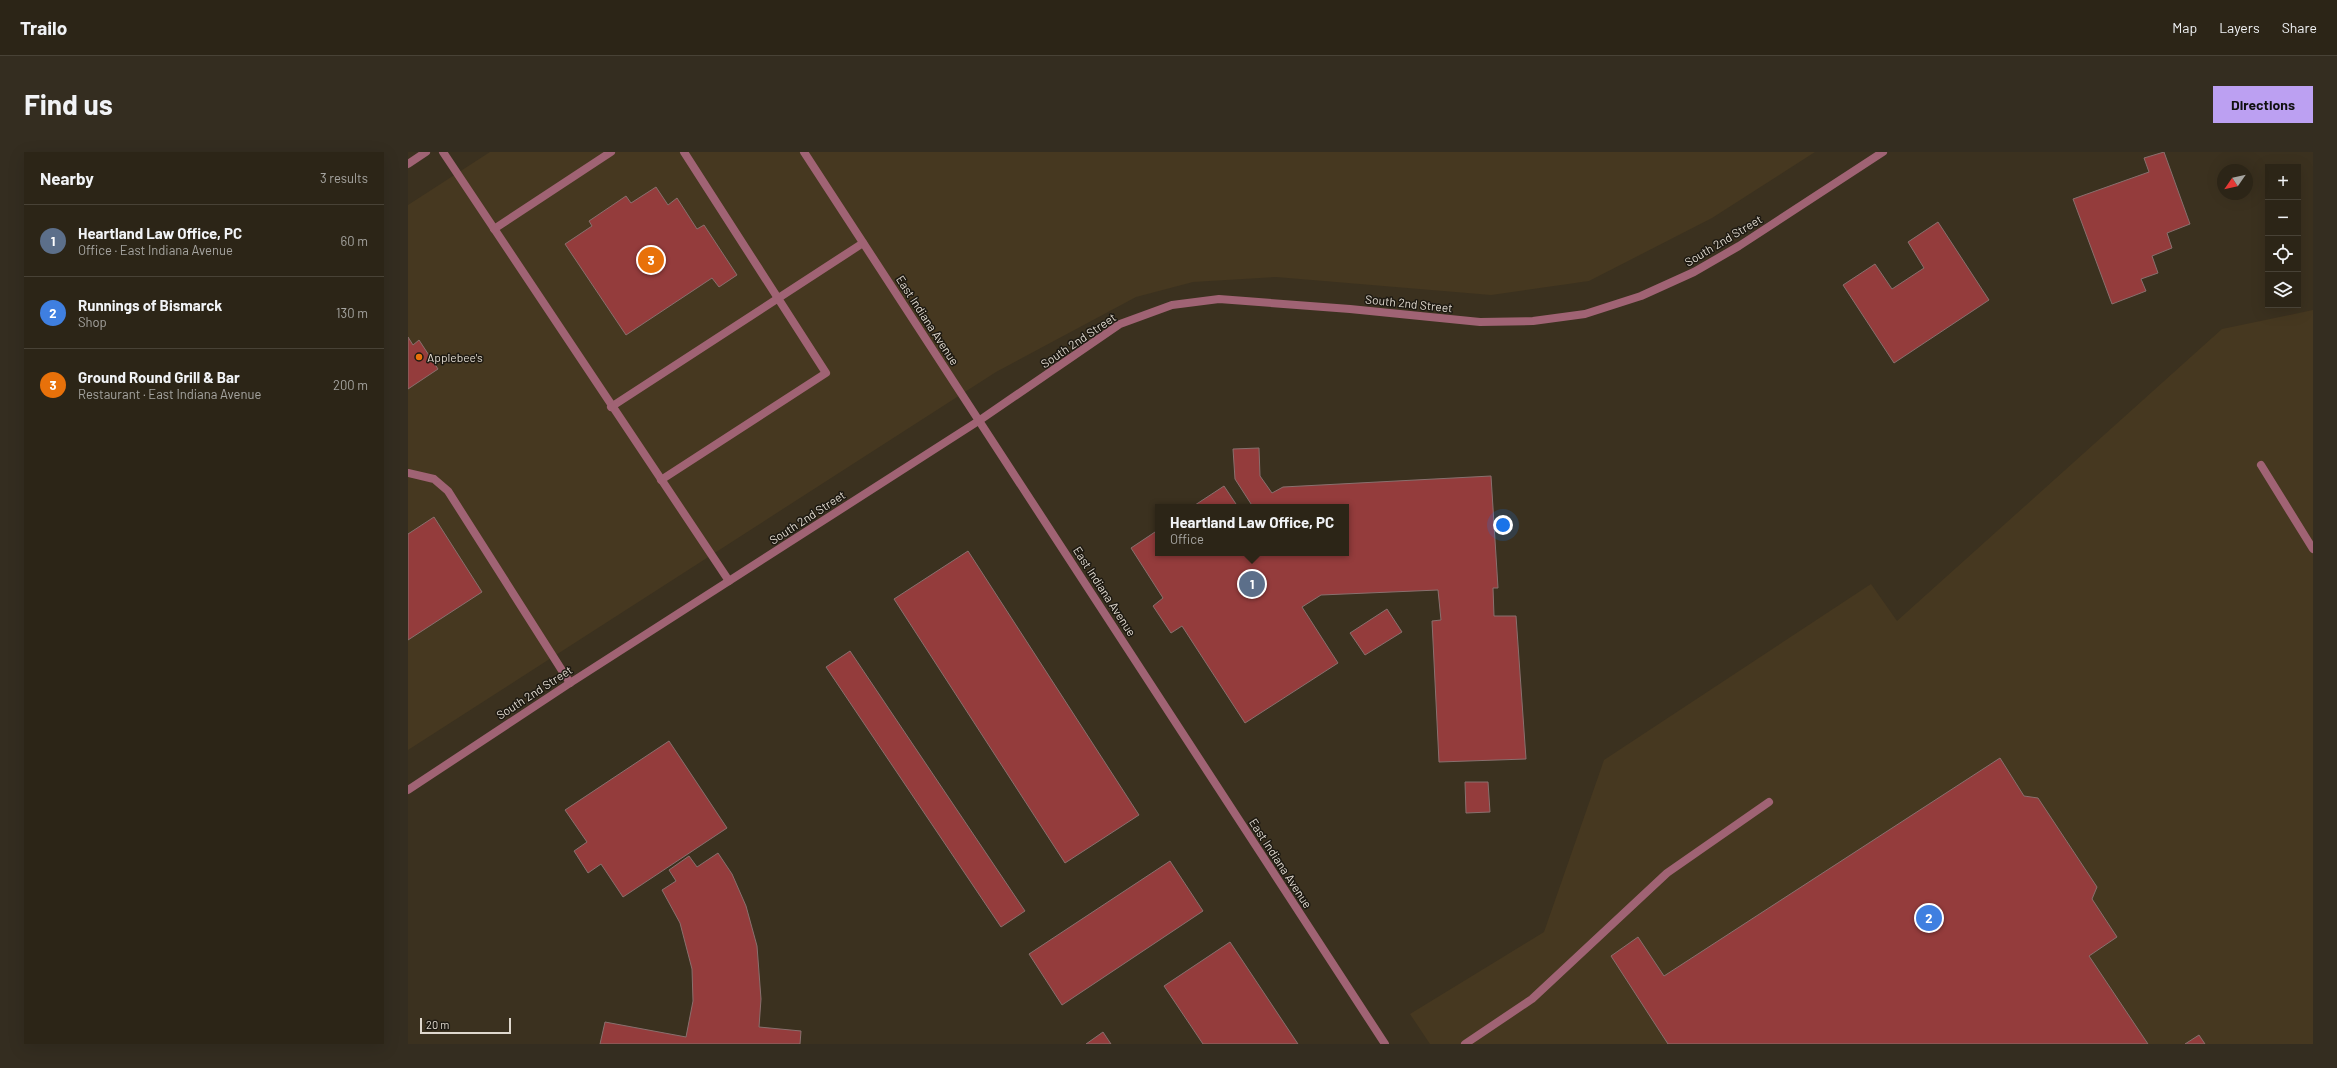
<!DOCTYPE html>
<html lang="en">
<head>
<meta charset="utf-8">
<style>
  body { margin:0; font-family:Barlow,sans-serif; background:#342d20; color:#f1f3f6 }
  .controls { position:absolute; right:12px; top:12px; display:grid; overflow:hidden; border-radius:0px; box-shadow:0 4px 16px #0002 }
  .controls button { width:36px; height:36px; display:grid; place-items:center; padding:0; border:0; border-bottom:1px solid #484236; background:#2c2517; color:#f1f3f6; font:20px sans-serif }
  .compass { position:absolute; left:1809px; top:12px; width:36px; height:36px; border-radius:50%; background:#2c2517; box-shadow:0 4px 16px #0002; rotate:236deg }
  .scale { position:absolute; left:12px; bottom:10px; width:91px; box-sizing:border-box; padding-left:4px; border:2px solid #dfd8ce; border-top:0; font-size:11px; line-height:14px; white-space:nowrap; color:#dfd8ce; -webkit-text-stroke:3px #1e1a12; paint-order:stroke }
  .you { position:absolute; left:1095px; top:373px; width:14px; height:14px; margin:-10px; border:3px solid #fff; border-radius:50%; background:#1a73e8; box-shadow:0 0 0 6px #1a73e833 }
  .badge { display:grid; place-items:center; width:26px; height:26px; border-radius:50%; background:#bca0f2; color:#fff; font-size:13px; font-weight:700 }
  .pin { position:absolute; translate:-50% -50%; border:2px solid #fff; box-shadow:0 1px 4px #0006 }
  .popup { position:absolute; left:747px; top:352px; width:194px; height:52px; box-sizing:border-box; display:grid; place-content:center; border-radius:0px; background:#2c2517; filter:drop-shadow(0 1px 3px #0005); font-size:13px; white-space:nowrap; color:#a6a5a1 }
  .popup b { font-size:15px; color:#f1f3f6 }
  .popup::after { content:''; position:absolute; left:50%; top:100%; margin-left:-8px; border:8px solid transparent; border-top-color:#2c2517 }
  .list { margin:0; padding:0; list-style:none }
  h2 { display:flex; justify-content:space-between; align-items:center; height:52px; margin:0; padding:0 16px; font-size:17px }
  h2 small { font-size:13px; font-weight:400; color:#a6a5a1 }
  .list li { display:grid; grid-template-columns:26px 1fr auto; gap:12px; align-items:center; box-sizing:border-box; height:72px; padding:0 16px; border-top:1px solid #484236 }
  .list b { display:block; font-size:15px; white-space:nowrap }
  .list p { margin:0; font-size:13px; white-space:nowrap; color:#a6a5a1 }
  .list em { font-size:13px; font-style:normal; color:#a6a5a1 }
  .icon { flex:none; width:22px; height:22px; fill:none; stroke:currentColor; stroke-width:2; stroke-linecap:round; stroke-linejoin:round }
  .map { position:relative; flex:none; width:1905px; height:892px; overflow:hidden; border-radius:0px }
  header { display:flex; align-items:center; gap:24px; box-sizing:border-box; height:56px; padding:0 20px; background:#2c2517; border-bottom:1px solid #484236 }
  header strong { font-size:19px }
  nav { display:flex; gap:22px; margin-inline-start:auto; font-size:14px }
  .intro { display:flex; align-items:center; justify-content:space-between; box-sizing:border-box; height:96px; padding:0 24px }
  h1 { margin:0; font-size:28px }
  .button { padding:10px 18px; border-radius:0px; background:#bca0f2; color:#111; font-size:14px; font-weight:700 }
  main { display:flex; gap:24px; padding:0 24px }
  aside { flex:1; background:#2c2517; border-radius:0px; box-shadow:0 4px 16px #0002 }
  .map>svg:first-child { display:block }
  .built { fill:#463820 }
  .building { fill:#943c3c; stroke:#89706e }
  .lines { fill:none; stroke-linecap:round; stroke-linejoin:round }
  .service { stroke:#a06374; stroke-width:8 }
  .minor { stroke:#a06374; stroke-width:8 }
  .tertiary { stroke:#a06374; stroke-width:8 }
  .food-dot { fill:#e8710a; stroke:#1e1a12; stroke-width:1.5 }
  .labels { text-anchor:middle; dominant-baseline:central; stroke-width:3; stroke-linejoin:round; paint-order:stroke }
  .street-label { font-size:12px; fill:#dfd8ce; stroke:#1e1a12 }
  .poi-label { font-size:12px; fill:#dfd8ce; stroke:#1e1a12; text-anchor:start }
</style>
</head>
<body>
<header>
<strong>Trailo</strong>
<nav><a>Map</a><a>Layers</a><a>Share</a></nav>
</header>
<div class="intro"><h1>Find us</h1><a class="button">Directions</a></div>
<main>
<aside>
<h2>Nearby<small>3 results</small></h2>
<ul class="list">
<li><span class="badge" style="background:#5c6f8a">1</span><div><b>Heartland Law Office, PC</b><p>Office · East Indiana Avenue</p></div><em>60 m</em></li>
<li><span class="badge" style="background:#3f7fe0">2</span><div><b>Runnings of Bismarck</b><p>Shop</p></div><em>130 m</em></li>
<li><span class="badge" style="background:#e8710a">3</span><div><b>Ground Round Grill &amp; Bar</b><p>Restaurant · East Indiana Avenue</p></div><em>200 m</em></li>
</ul>
</aside>
<div class="map">
<svg width="1905" height="892" viewBox="0 0 1905 892">
  <rect width="100%" height="100%" fill="#3b311f"/>
  <g class="built">
    <path d="M82 0H1407L1304 66 1181 129 1083 143 868 125 785 130 728 145 588 220 0 598V53Z"/>
    <path d="M1905 158V892H1022L1002 862 1136 780 1196 608 1463 432 1489 469 1814 177Z"/>
  </g>
  <g class="building">
    <path d="M1756 0 1782 72 1759 81 1764 96 1744 104 1750 121 1733 127 1738 139 1704 152 1665 47 1741 20 1736 6Z"/>
    <path d="M248 35 260 53 269 46 289 77 296 73 329 123 311 135 304 126 218 183 157 92 184 74 181 69 218 44 223 51Z"/>
    <path d="M1530 70 1581 148 1486 211 1435 133 1467 112 1484 137 1516 116 1500 90Z"/>
    <path d="M0 185 5 193 11 188 30 217 0 237Z"/>
    <path d="M851 296 852 324 864 341 875 335 1083 324 1090 436H1085L1086 464H1108L1118 607 1031 610 1024 469 1033 468 1030 438 913 443 894 455 930 511 837 571 774 474 763 481 745 454 755 446 723 396 750 378V401H938V355H845L827 327 825 297Z"/>
    <path d="M816 334 830 355H784Z"/>
    <path d="M26 365 74 440 0 488V382Z"/>
    <path d="M560 399 731 663 657 711 486 447Z"/>
    <path d="M979 457 994 480 957 503 942 481Z"/>
    <path d="M442 499 617 759 593 775 418 515Z"/>
    <path d="M261 589 319 676 215 745 193 712 180 721 166 699 179 690 157 658Z"/>
    <path d="M1592 606 1616 644 1630 646 1689 735 1684 747 1709 785 1681 804 1740 892H1260L1203 804 1230 785 1256 824Z"/>
    <path d="M1057 630H1080L1082 660 1058 661Z"/>
    <path d="M310 701 324 722 338 754 349 794 353 847 351 875 393 879 392 892H192L197 870 278 885 285 849 284 817 272 771 254 738 268 729 261 718 281 704 289 715Z"/>
    <path d="M762 709 795 759 654 853 621 802Z"/>
    <path d="M822 790 890 892H795L756 834Z"/>
    <path d="M695 880 703 892H678Z"/>
    <path d="M1791 883 1797 892H1777Z"/>
  </g>
  <g class="lines">
    <g class="service">
      <path d="M35 0 321 429"/>
      <path d="M86 77 203 0"/>
      <path d="M203 255 455 91"/>
      <path d="M1853 313 1905 397"/>
      <path d="M0 321 26 327 40 339 162 531"/>
      <path d="M253 328 418 221 276 0"/>
      <path d="M1057 892 1124 847 1259 721 1361 650"/>
    </g>
    <path class="minor" d="M0 638 162 531 572 268 712 172 764 153 811 147 942 157 1072 170 1125 169 1177 162 1233 144 1286 120 1331 94 1475 0"/>
    <g class="tertiary">
      <path d="M396 0 977 892"/>
      <path d="M0 12 18 0"/>
    </g>
  </g>
  <circle class="food-dot" cx="11" cy="205" r="4"/>
  <g class="labels">
    <g class="street-label">
      <text transform="translate(1315 88) rotate(-31)">South 2nd Street</text>
      <text transform="translate(1001 151) rotate(6)">South 2nd Street</text>
      <text transform="translate(520 168) rotate(57)">East Indiana Avenue</text>
      <text transform="translate(670 188) rotate(-34)">South 2nd Street</text>
      <text transform="translate(399 365) rotate(-33)">South 2nd Street</text>
      <text transform="translate(697 439) rotate(57)">East Indiana Avenue</text>
      <text transform="translate(126 540) rotate(-33)">South 2nd Street</text>
      <text transform="translate(873 711) rotate(57)">East Indiana Avenue</text>
    </g>
    <g class="poi-label">
      <text x="19" y="205">Applebee's</text>
    </g>
  </g>
</svg>
<div class="controls">
<button>+</button>
<button>−</button>
<button><svg class="icon" aria-label="locate" viewBox="0 0 24 24"><circle cx="12" cy="12" r="6"/><path d="M12 2v4M12 18v4M2 12h4M18 12h4"/></svg></button>
<button><svg class="icon" aria-label="layers" viewBox="0 0 24 24"><path d="M12 4l9 5-9 5-9-5zM3 14l9 5 9-5"/></svg></button>
</div>
<svg class="compass" viewBox="-18 -18 36 36"><path d="M0-13l5 13h-10z" fill="#e53935"/><path d="M0 13l5-13h-10z" fill="#a6a5a1"/></svg>
<div class="scale">20 m</div>
<div class="you"></div>
<div class="pin badge" style="left:844px;top:432px;background:#5c6f8a">1</div>
<div class="popup"><b>Heartland Law Office, PC</b>Office</div>
<div class="pin badge" style="left:1521px;top:766px;background:#3f7fe0">2</div>
<div class="pin badge" style="left:243px;top:108px;background:#e8710a">3</div>
</div>
</main>
</body>
</html>
